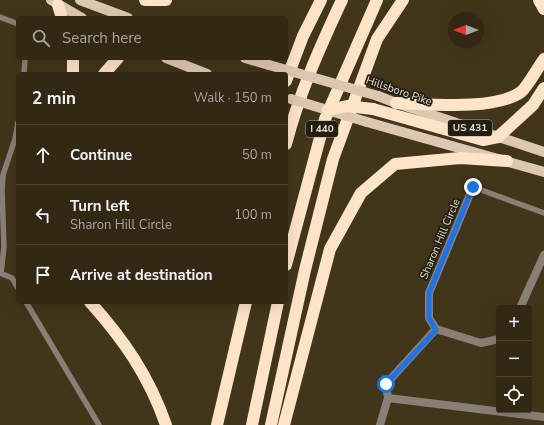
<!DOCTYPE html>
<html lang="en">
<head>
<meta charset="utf-8">
<style>
  body { margin:0; font-family:"Nunito Sans",sans-serif; background:#3a301d; color:#f1f3f6 }
  .controls { position:absolute; right:12px; bottom:12px; display:grid; overflow:hidden; border-radius:4px; box-shadow:0 4px 16px #0002 }
  .controls button { width:36px; height:36px; display:grid; place-items:center; padding:0; border:0; border-bottom:1px solid #4d4434; background:#322814; color:#f1f3f6; font:20px sans-serif }
  .compass { position:absolute; left:448px; top:12px; width:36px; height:36px; border-radius:50%; background:#322814; box-shadow:0 4px 16px #0002; rotate:270deg }
  .stop { position:absolute; width:12px; height:12px; margin:-9px; border:3px solid #1a73e8; border-radius:50%; background:#fff }
  .stop.end { background:#1a73e8; border-color:#fff; box-shadow:0 1px 4px #0008 }
  .list { margin:0; padding:0; list-style:none }
  h2 { display:flex; justify-content:space-between; align-items:center; height:52px; margin:0; padding:0 16px; font-size:17px }
  h2 small { font-size:13px; font-weight:400; color:#a8a6a0 }
  .list li { display:grid; grid-template-columns:26px 1fr auto; gap:12px; align-items:center; box-sizing:border-box; height:60px; padding:0 16px; border-top:1px solid #4d4434 }
  .list b { display:block; font-size:15px; white-space:nowrap }
  .list p { margin:0; font-size:13px; white-space:nowrap; color:#a8a6a0 }
  .list em { font-size:13px; font-style:normal; color:#a8a6a0 }
  .icon { flex:none; width:22px; height:22px; fill:none; stroke:currentColor; stroke-width:2; stroke-linecap:round; stroke-linejoin:round }
  .map { position:relative; flex:none; width:544px; height:425px; overflow:hidden }
  .search { position:absolute; background:#322814; box-shadow:0 4px 16px #0002; left:16px; top:16px; width:272px; height:44px; display:flex; align-items:center; gap:10px; box-sizing:border-box; padding:0 14px; border-radius:4px; color:#a8a6a0; font-size:15px }
  .panel { position:absolute; background:#322814; box-shadow:0 4px 16px #0002; left:16px; top:72px; width:272px; height:232px; border-radius:4px }
  .map>svg:first-child { display:block }
  .lines { fill:none; stroke-linecap:round; stroke-linejoin:round }
  .lane { stroke:#8a7f75; stroke-width:5.5 }
  .street { stroke:#8a7f75; stroke-width:8 }
  .primary { stroke:#ddc7b1; stroke-width:10 }
  .highway { stroke:#fde3c8; stroke-width:12 }
  .primary-bridge { stroke:#ddc7b1; stroke-width:10 }
  .highway-bridge { stroke:#fde3c8; stroke-width:12 }
  .route { stroke:#1a73e8; stroke-width:5 }
  .labels { text-anchor:middle; dominant-baseline:central; stroke-width:3.5; stroke-linejoin:round; paint-order:stroke }
  .shield { fill:#231e12; stroke:#aba496; stroke-width:1 }
  .shield-label { font-size:10px; font-weight:bold; fill:#e5ddce }
  .street-label { font-size:11px; fill:#e5ddce; stroke:#231e12 }
</style>
</head>
<body>
<div class="map">
<svg width="544" height="425" viewBox="0 0 544 425">
  <rect width="100%" height="100%" fill="#42361a"/>
  <g class="lines">
    <g class="lane">
      <path d="M0 17 18 24"/>
      <path d="M24 74 25 58"/>
      <path d="M473 187 544 213"/>
      <path d="M0 273 12 278 18 288"/>
      <path d="M1 273 4 247 2 190 3 175 15 139 18 122"/>
      <path d="M26 302 99 425"/>
    </g>
    <g class="street">
      <path d="M473 187 429 293V318L436 329 481 343 499 339"/>
      <path d="M520 308 544 255"/>
      <path d="M388 398 544 417"/>
      <path d="M380 425 388 398 386 384 436 329"/>
    </g>
    <g class="primary">
      <path d="M51 0 82 18"/>
      <path d="M80 0 128 18"/>
      <path d="M166 58 207 74"/>
      <path d="M245 58 269 65"/>
      <path d="M378 96 396 103 544 152"/>
      <path d="M367 122 544 172"/>
    </g>
    <g class="highway">
      <path d="M145 0H166"/>
      <path d="M539 0 544 9"/>
      <path d="M58 5 62 18"/>
      <path d="M73 74V58"/>
      <path d="M104 74 118 58"/>
      <path d="M286 81 303 36 321 0"/>
      <path d="M396 103C428 104 494 111 521 92 528 86 538 67 544 59"/>
      <path d="M373 109 483 140 498 137 533 105 544 88"/>
      <path d="M286 144C299 94 320 47 342 0"/>
      <path d="M286 265 325 119 377 0"/>
      <path d="M90 302C124 340 149 376 166 425"/>
      <path d="M217 425 246 302"/>
      <path d="M252 425 278 302"/>
      <path d="M271 425 305 270 333 159 377 39 403 0"/>
      <path d="M284 425 330 249 361 193 395 164 460 158 507 161"/>
    </g>
    <g class="primary-bridge">
      <path d="M269 65 378 96"/>
      <path d="M291 99 367 122"/>
    </g>
    <path class="highway-bridge" d="M328 110 347 106 373 109"/>
  </g>
  <g class="lines">
    <path class="route" d="M386 384 436 330 429 318V293L473 187"/>
  </g>
  <g class="labels">
    <g class="shield">
      <rect x="448" y="120" width="44" height="16" rx="3"/>
      <rect x="306" y="121" width="32" height="16" rx="3"/>
    </g>
    <g class="shield-label">
      <text x="470" y="128">US 431</text>
      <text x="322" y="129">I 440</text>
    </g>
    <g class="street-label">
      <text transform="translate(399 91) rotate(19)">Hillsboro Pike</text>
      <text transform="translate(440 239) rotate(-67)">Sharon Hill Circle</text>
    </g>
  </g>
</svg>
<div class="controls">
<button>+</button>
<button>−</button>
<button><svg class="icon" aria-label="locate" viewBox="0 0 24 24"><circle cx="12" cy="12" r="6"/><path d="M12 2v4M12 18v4M2 12h4M18 12h4"/></svg></button>
</div>
<svg class="compass" viewBox="-18 -18 36 36"><path d="M0-13l5 13h-10z" fill="#e53935"/><path d="M0 13l5-13h-10z" fill="#a8a6a0"/></svg>
<div class="stop" style="left:386px;top:384px"></div>
<div class="stop end" style="left:473px;top:187px"></div>
<div class="search"><svg class="icon" aria-label="search" viewBox="0 0 24 24"><circle cx="10" cy="10" r="6"/><path d="M15 15l6 6"/></svg>Search here</div>
<section class="panel">
<h2>2 min<small>Walk · 150 m</small></h2>
<ul class="list">
<li><svg class="icon" aria-label="ahead" viewBox="0 0 24 24"><path d="M12 20V5M6 11l6-6 6 6"/></svg><div><b>Continue</b></div><em>50 m</em></li>
<li><svg class="icon" aria-label="left" viewBox="0 0 24 24"><path d="M17 20v-9H6M10 6l-5 5 5 5"/></svg><div><b>Turn left</b><p>Sharon Hill Circle</p></div><em>100 m</em></li>
<li><svg class="icon" aria-label="arrive" viewBox="0 0 24 24"><path d="M6 21V4h12l-3 4 3 4H6"/></svg><div><b>Arrive at destination</b></div></li>
</ul>
</section>
</div>
</body>
</html>
